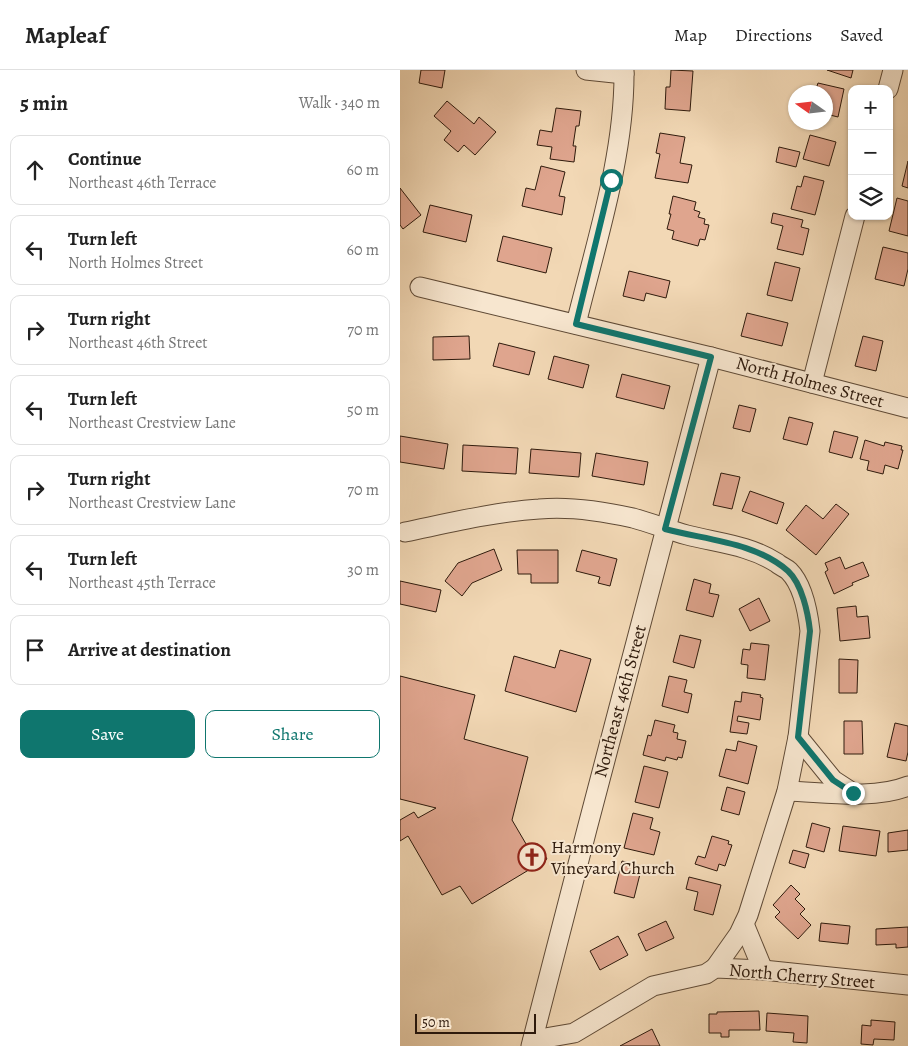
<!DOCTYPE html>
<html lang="en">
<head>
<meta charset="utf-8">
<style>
  body { margin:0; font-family:Alegreya,serif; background:#f2f2f2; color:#222 }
  .controls { position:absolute; right:15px; top:15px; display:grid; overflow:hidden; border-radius:10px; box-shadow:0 1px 4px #0004 }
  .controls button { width:45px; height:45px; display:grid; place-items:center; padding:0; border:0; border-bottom:1px solid #e0e0e0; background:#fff; color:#222; font:25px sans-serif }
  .compass { position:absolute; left:388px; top:15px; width:45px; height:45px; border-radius:50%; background:#fff; box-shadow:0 1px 4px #0004; rotate:284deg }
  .scale { position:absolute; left:15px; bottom:12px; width:121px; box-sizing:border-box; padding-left:5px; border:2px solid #2e1a0c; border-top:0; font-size:14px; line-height:18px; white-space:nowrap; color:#2e1a0c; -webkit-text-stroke:4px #f7e6cf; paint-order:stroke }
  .stop { position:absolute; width:15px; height:15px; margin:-11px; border:4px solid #0f766e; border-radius:50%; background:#fff }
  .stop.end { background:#0f766e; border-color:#fff; box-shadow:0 1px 5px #0008 }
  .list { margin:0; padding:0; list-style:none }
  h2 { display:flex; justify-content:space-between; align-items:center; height:65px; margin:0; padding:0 20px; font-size:21px }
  h2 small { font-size:16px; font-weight:400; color:#767676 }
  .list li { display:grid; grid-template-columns:32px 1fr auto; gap:15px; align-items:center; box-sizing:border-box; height:70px; margin:0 10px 10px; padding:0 10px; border:1px solid #e0e0e0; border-radius:10px }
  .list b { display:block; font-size:19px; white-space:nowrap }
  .list p { margin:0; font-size:16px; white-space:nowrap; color:#767676 }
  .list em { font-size:16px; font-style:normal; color:#767676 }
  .actions { display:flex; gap:10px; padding:15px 20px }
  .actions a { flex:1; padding:11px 0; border:1px solid #0f766e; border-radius:10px; text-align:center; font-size:18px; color:#0f766e }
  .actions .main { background:#0f766e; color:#fff }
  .icon { flex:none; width:28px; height:28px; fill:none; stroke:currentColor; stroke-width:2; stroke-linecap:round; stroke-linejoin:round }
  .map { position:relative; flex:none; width:508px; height:976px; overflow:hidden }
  header { display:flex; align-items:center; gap:30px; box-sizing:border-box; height:70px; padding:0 25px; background:#fff; border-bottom:1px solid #e0e0e0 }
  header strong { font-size:24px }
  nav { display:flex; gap:28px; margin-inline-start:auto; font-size:18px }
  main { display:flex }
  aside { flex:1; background:#fff }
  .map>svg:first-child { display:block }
  .building { fill:#dfa58e; stroke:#2e1a0c }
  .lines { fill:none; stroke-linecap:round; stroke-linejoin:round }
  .street-casing { stroke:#5f4a36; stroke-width:21 }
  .street { stroke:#f7e6cf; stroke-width:19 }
  .route { stroke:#0f766e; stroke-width:6 }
  .labels { text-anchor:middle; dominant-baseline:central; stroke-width:4; stroke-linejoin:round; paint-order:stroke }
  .street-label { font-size:18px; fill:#2e1a0c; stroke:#f7e6cf }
  .poi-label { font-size:18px; fill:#2e1a0c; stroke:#f7e6cf; text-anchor:start }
</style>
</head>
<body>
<header>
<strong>Mapleaf</strong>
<nav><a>Map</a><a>Directions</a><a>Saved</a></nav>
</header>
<main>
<aside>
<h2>5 min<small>Walk · 340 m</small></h2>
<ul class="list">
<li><svg class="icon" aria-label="ahead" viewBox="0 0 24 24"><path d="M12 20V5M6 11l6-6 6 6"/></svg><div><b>Continue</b><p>Northeast 46th Terrace</p></div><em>60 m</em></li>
<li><svg class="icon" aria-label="left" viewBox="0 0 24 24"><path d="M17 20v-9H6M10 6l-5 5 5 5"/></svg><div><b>Turn left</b><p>North Holmes Street</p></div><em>60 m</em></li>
<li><svg class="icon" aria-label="right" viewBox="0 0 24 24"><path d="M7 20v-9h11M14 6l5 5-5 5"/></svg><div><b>Turn right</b><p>Northeast 46th Street</p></div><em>70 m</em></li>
<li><svg class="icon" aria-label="left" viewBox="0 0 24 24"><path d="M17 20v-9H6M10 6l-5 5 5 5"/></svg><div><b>Turn left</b><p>Northeast Crestview Lane</p></div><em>50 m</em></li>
<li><svg class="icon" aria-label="right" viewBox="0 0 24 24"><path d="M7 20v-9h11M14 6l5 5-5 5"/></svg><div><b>Turn right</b><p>Northeast Crestview Lane</p></div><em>70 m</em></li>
<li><svg class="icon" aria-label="left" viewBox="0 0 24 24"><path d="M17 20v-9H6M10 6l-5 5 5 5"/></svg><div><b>Turn left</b><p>Northeast 45th Terrace</p></div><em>30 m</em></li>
<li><svg class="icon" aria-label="arrive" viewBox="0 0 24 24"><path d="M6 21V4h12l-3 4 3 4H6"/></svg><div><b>Arrive at destination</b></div></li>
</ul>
<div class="actions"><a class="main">Save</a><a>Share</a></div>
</aside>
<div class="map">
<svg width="508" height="976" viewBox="0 0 508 976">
  <rect width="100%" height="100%" fill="#f2d8b5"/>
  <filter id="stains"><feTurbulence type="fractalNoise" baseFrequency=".004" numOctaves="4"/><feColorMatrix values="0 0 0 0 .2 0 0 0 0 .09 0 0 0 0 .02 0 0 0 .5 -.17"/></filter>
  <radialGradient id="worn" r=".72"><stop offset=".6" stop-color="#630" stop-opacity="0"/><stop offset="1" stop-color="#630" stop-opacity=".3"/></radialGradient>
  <g class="building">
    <path d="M21 0H45L42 18 19 13Z"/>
    <path d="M271 0 293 1 290 41 265 39 266 17H270Z"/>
    <path d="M427 0H453L451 8Z"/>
    <path d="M418 13 444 19 438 47 426 44V22H415Z"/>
    <path d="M47 31 74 54 79 47 96 62 75 85 64 75 58 82 44 70 51 61 34 46Z"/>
    <path d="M156 38 181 41 179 56H176L173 76H176L174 92 150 89 152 77 137 75 140 60 152 62Z"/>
    <path d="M260 63 285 67 280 93 292 95 288 113 255 108 260 84 256 83Z"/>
    <path d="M410 65 436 72 429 96 403 89Z"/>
    <path d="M379 77 400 82 396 97 376 92Z"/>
    <path d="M508 91V118L502 116Z"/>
    <path d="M141 96 165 102 159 126 165 127 162 145 122 136 126 118 135 120Z"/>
    <path d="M404 106 424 111 415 145 391 139 397 116 401 117Z"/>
    <path d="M0 118 21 145 3 159 0 155Z"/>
    <path d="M273 126 296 132 294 140 300 142 298 147 305 149 304 154 309 155 305 170 300 169 298 176 272 169 274 161 267 159 271 144H269Z"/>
    <path d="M497 128 508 131V166L489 161Z"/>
    <path d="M30 135 72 145 66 172 23 162Z"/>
    <path d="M373 143 403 150 401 157 409 159 403 185 377 179 383 156 371 153Z"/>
    <path d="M103 166 152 178 146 203 97 191Z"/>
    <path d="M483 177 508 183V199L504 216 475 209Z"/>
    <path d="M375 192 400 198 392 231 367 225Z"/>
    <path d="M229 201 270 211 266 228 246 223 244 231 223 226Z"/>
    <path d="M347 243 388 253 382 276 341 266Z"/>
    <path d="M69 266 70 289 33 290V267Z"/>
    <path d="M463 266 483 271 476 301 455 296Z"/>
    <path d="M99 273 135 282 129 305 93 296Z"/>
    <path d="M154 286 189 295 183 318 148 309Z"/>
    <path d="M222 304 270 316 264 339 216 327Z"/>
    <path d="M339 335 356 339 350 362 333 358Z"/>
    <path d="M389 347 413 353 407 375 383 369Z"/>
    <path d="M434 361 458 367 452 388 429 382Z"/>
    <path d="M0 366 48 374 44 399 0 392Z"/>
    <path d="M465 370 484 376 485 372 502 376 501 380H503L498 399 485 395 483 404 467 400 469 391 460 389Z"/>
    <path d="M63 375 118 378 116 404 62 401Z"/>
    <path d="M131 379 181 383 179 407 129 403Z"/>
    <path d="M196 383 248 392 244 415 192 406Z"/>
    <path d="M321 403 340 407 332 439 313 435Z"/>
    <path d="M350 421 384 433 377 454 342 441Z"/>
    <path d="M436 434 449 444 416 485 386 460 406 435 423 449Z"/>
    <path d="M94 479 102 500 72 513 62 526 45 511 58 493Z"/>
    <path d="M117 480H158V513H131V504H118Z"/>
    <path d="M182 480 217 489 210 516 198 513 200 507 176 501Z"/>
    <path d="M440 487 445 499 463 492 469 506 452 513 453 515 434 524 425 502 428 500 425 493Z"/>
    <path d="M294 509 311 514 309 523 319 525 313 547 286 540Z"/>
    <path d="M0 511 41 520 36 542 0 534Z"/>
    <path d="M359 528 370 551 350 561 339 539Z"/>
    <path d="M456 536 457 547 468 546 470 568 440 571 437 538Z"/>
    <path d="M280 565 301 570 294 598 273 592Z"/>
    <path d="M351 573 369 575 365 610 347 608 348 595 341 594 343 579 350 580Z"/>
    <path d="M160 580 191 589 176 642 105 621 114 586 155 598Z"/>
    <path d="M439 589 458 590 457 623H439Z"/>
    <path d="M0 606 75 625 64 669 128 687 112 750 129 779 138 774 147 789 72 834 60 816 42 825 8 766 0 771V750L14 742 18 748 36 738 0 729Z"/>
    <path d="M269 606 287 610 284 622 292 624 288 643 262 636Z"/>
    <path d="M342 622 361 625 360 627 363 628 360 650 338 646 337 651 349 653 347 664 330 662 335 631 341 632Z"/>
    <path d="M255 650 275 655 273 662 278 663 277 669 286 671 282 688 278 687 277 690 266 687 265 691 243 685 248 665 251 666Z"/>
    <path d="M444 651H462L463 684H444Z"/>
    <path d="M495 653 508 656V682L506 691 487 687Z"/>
    <path d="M338 671 357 676 348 714 319 706 326 679 336 681Z"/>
    <path d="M244 696 268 702 259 738 235 732Z"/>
    <path d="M327 717 345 722 339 745 321 740Z"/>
    <path d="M233 743 253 748 250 759 260 762 254 785 224 778Z"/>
    <path d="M412 753 430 758 424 782 406 777Z"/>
    <path d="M443 756 480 761 476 786 439 781Z"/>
    <path d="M508 760V780L488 782V763Z"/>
    <path d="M312 766 329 771 328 774 332 775 325 796 319 794 317 801 295 794 298 786 305 788Z"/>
    <path d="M393 780 409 784 405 798 389 793Z"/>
    <path d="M222 791 242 796 234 828 214 823Z"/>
    <path d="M289 807 321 815 313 845 294 840 298 822 286 819Z"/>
    <path d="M391 815 400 824 395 829 405 839 400 844 411 855 398 869 375 847 380 842 373 835Z"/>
    <path d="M266 851 274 868 246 881 238 864Z"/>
    <path d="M421 853 450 856 448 874 419 871Z"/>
    <path d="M508 857V877L496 878V874L476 875V859Z"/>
    <path d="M218 866 228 885 200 900 190 881Z"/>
    <path d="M359 941 360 960H329V967H321V963H309V944H317V942Z"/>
    <path d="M367 943 408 946 407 973 393 972 394 963 366 961Z"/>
    <path d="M471 950 495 952 494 970 474 969 473 975 461 974 462 955 471 956Z"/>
    <path d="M252 959 260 976H220Z"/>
  </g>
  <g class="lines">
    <g class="street-casing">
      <g id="street">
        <path d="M186 0 224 4"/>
        <path d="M488 19 493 0"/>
        <path d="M20 217 311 287 508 338"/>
        <path d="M176 254C196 172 225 85 224 0"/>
        <path d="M412 313 455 146"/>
        <path d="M5 462C49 453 94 442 139 439 170 436 202 441 233 448 251 453 269 460 287 465 318 473 349 475 377 493 380 496 386 498 389 501 403 515 408 543 410 561L398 667 387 721 348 845 339 864 315 898"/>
        <path d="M398 667 433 710 453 723"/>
        <path d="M387 721C424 722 473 730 508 716"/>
        <path d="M344 854 363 900"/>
        <path d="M133 970 174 963 253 916 306 904 315 898 363 900 508 915"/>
        <path d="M131 976 187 759 311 287"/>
      </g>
    </g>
    <use href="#street" class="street"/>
  </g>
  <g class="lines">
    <path class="route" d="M211 110 176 254 311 287 265 459C306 470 355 472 388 501 402 514 408 543 410 561L398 667 433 710 453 723"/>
  </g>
  <defs>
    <g id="church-ring" transform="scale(1.4375)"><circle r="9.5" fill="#f7e6cf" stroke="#8f2418" stroke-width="1.5"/><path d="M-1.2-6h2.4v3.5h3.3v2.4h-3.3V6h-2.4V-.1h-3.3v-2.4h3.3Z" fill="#8f2418"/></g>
  </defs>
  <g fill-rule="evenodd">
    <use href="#church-ring" x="132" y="787"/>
  </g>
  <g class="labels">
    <g class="street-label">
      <text transform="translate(410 312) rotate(15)">North Holmes Street</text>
      <text transform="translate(220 631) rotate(-75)">Northeast 46th Street</text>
      <text transform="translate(402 906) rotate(5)">North Cherry Street</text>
    </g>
    <g class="poi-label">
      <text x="151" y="777">Harmony<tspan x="151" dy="21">Vineyard Church</tspan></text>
    </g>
  </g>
  <rect width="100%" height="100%" filter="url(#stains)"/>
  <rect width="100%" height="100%" fill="url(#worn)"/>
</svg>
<div class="controls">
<button>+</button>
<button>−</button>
<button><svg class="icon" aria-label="layers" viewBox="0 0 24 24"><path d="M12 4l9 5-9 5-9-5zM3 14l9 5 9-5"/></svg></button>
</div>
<svg class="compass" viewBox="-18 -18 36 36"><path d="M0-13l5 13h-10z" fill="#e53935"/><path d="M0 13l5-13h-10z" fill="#767676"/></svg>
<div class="scale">50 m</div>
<div class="stop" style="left:211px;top:110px"></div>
<div class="stop end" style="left:453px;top:723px"></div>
</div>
</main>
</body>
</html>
